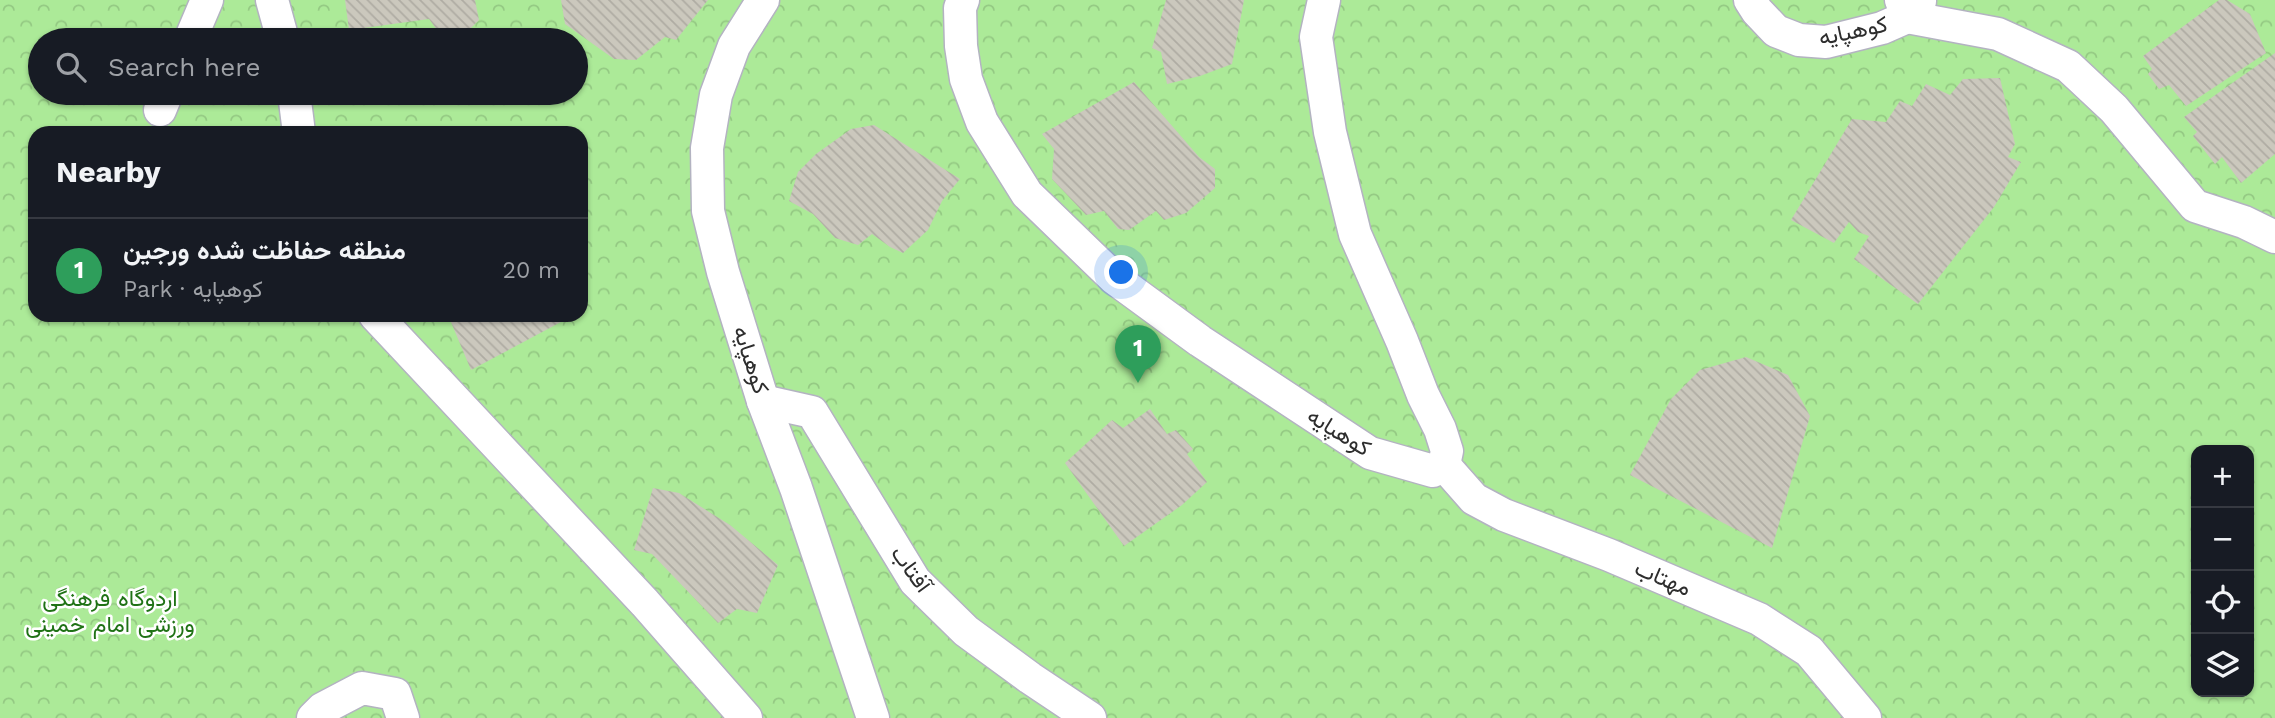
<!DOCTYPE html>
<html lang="en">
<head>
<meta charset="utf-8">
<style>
  body { margin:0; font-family:"Work Sans",Vazirmatn,sans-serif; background:#242831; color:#f1f3f6 }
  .controls { position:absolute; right:21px; bottom:21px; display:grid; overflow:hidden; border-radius:14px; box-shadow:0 2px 5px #0004 }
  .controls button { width:63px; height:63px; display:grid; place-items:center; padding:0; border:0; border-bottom:2px solid #363941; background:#171b24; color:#f1f3f6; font:35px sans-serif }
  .you { position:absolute; left:1122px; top:273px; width:24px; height:24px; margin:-18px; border:5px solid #fff; border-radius:50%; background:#1a73e8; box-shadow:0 0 0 10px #1a73e833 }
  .badge { display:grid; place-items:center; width:46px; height:46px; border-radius:50%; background:#3c4eff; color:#fff; font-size:23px; font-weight:700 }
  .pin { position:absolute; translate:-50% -58px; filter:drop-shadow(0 2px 4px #0008) }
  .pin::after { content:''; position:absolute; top:37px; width:24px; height:21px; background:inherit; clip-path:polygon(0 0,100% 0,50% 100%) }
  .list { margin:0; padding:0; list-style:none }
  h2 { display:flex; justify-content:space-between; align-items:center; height:91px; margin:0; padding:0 28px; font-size:30px }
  h2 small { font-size:23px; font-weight:400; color:#9ea1a6 }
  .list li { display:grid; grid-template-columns:46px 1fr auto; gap:21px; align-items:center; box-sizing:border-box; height:105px; padding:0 28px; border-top:2px solid #363941 }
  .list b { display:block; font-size:26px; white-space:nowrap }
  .list p { margin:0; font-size:23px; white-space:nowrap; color:#9ea1a6 }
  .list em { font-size:23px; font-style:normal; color:#9ea1a6 }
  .icon { flex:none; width:38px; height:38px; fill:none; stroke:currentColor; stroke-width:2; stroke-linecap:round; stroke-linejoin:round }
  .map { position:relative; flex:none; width:2275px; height:718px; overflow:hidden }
  .search { position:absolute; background:#171b24; box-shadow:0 2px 5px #0004; left:28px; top:28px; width:560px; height:77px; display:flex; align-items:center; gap:18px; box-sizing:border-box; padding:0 24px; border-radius:38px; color:#9ea1a6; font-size:26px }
  .panel { position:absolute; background:#171b24; box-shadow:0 2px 5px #0004; left:28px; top:126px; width:560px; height:196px; border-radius:21px }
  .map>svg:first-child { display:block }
  .forest { fill:url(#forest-crowns); fill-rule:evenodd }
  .building { fill:url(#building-back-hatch) }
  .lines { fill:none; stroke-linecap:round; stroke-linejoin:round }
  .street-casing { stroke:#b3b3c1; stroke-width:35 }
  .street { stroke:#fff; stroke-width:32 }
  .labels { text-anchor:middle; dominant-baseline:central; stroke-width:5; stroke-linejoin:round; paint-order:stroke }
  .street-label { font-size:23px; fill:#2d2d2d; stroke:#fff }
  .park-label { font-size:23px; fill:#1f7215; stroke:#fff }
</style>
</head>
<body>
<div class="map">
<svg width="2275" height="718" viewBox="0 0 2275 718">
  <defs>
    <pattern id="forest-crowns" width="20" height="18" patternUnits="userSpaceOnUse" patternTransform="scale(1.75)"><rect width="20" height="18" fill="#acea98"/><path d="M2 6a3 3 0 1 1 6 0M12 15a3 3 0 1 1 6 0" fill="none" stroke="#94c983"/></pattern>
    <pattern id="building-back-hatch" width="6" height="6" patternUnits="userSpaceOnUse" patternTransform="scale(1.75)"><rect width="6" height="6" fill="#cbc8bd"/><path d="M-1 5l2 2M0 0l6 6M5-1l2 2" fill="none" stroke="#afaca3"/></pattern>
  </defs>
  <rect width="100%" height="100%" fill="#efeadf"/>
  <path class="forest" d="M0 0H2275V718H0ZM40 40H576V93H40ZM35 133H581V315H35ZM2196 450H2249V692H2196Z"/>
  <g class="building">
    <path d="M345 0H475L479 20 463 36 440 34 429 19 349 30Z"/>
    <path d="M561 0H708L676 40 665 37 636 60 614 59 565 24Z"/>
    <path d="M1166 0H1244L1232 64 1200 76 1167 84 1161 52 1152 48Z"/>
    <path d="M2219 0H2227L2250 14 2266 53 2186 106 2169 85 2159 89 2148 74 2152 69 2143 56Z"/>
    <path d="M2275 53V154L2241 183 2222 157 2215 164 2193 136 2197 132 2184 117Z"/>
    <path d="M2000 78 2015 144 2008 157 2021 162 1994 207 1918 304 1854 259 1869 236 1858 232 1849 222 1834 243 1791 220 1852 119 1886 122 1900 101 1912 106 1926 84 1950 95 1963 79Z"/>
    <path d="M1134 82 1199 157 1215 169V188L1186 213 1164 220 1156 211 1129 230 1118 229 1104 211 1086 215 1052 179 1054 149 1042 134Z"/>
    <path d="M874 125 960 179 942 201 928 230 903 253 890 247 872 234 858 245 835 238 813 214 789 201 798 172 816 154 851 129Z"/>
    <path d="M581 292 587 308 581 311Z"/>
    <path d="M448 315H574L471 370Z"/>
    <path d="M1746 357 1788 375 1810 416 1772 548 1630 475 1671 399 1700 370Z"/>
    <path d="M1150 409 1167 434 1176 430 1193 449 1187 454 1207 482 1182 505 1124 546 1065 463 1112 420 1123 428Z"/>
    <path d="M653 488 679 493 730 525 778 565 757 613 737 609 718 623 652 554 634 550Z"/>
  </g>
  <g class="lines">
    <g class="street-casing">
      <g id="street">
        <path d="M272 0 283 40"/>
        <path d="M763 0 734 46 716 95 707 148 708 211 723 272 763 401 796 488 873 718"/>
        <path d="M963 0 960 8 961 46 966 79 982 122 1027 194 1114 278 1200 341 1370 453 1433 471 1444 465 1447 451 1440 429 1423 395 1402 341 1355 234 1330 132 1316 37 1324 0"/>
        <path d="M1750 0 1757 11 1776 31 1799 40 1826 42 1882 28 1907 17 1920 1"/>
        <path d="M1901 0 1907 17 1998 34 2068 66 2114 109 2195 206 2244 222 2275 237"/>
        <path d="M190 40 207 0"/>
        <path d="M294 93 299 133"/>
        <path d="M160 110 167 93"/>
        <path d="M375 315 645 603 746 718"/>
        <path d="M763 401 812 412 915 581 966 631 1030 678 1090 718"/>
        <path d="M1444 465 1474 499 1504 515 1609 555 1759 619 1809 651 1865 718"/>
        <path d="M313 718 322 709 362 688 395 694 403 718"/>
      </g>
    </g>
    <use href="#street" class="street"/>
  </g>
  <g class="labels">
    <g class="street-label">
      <text transform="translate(1853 31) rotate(-12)">کوهپایه</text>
      <text transform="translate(751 360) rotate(72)">کوهپایه</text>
      <text transform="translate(1339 432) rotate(32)">کوهپایه</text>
      <text transform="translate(911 569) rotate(54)">آفتاب</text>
      <text transform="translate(1663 578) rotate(23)">مهتاب</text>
    </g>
    <g class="park-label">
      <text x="110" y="598">اردوگاه فرهنگی<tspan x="110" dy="26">ورزشی امام خمینی</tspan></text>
    </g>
  </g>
</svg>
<div class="controls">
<button>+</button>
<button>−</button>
<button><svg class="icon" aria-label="locate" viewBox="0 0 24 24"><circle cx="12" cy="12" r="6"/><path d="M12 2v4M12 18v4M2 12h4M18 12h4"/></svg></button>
<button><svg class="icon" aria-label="layers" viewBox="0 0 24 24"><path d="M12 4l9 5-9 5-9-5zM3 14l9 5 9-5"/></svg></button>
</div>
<div class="you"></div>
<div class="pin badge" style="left:1138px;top:383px;background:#2e9e5b">1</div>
<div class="search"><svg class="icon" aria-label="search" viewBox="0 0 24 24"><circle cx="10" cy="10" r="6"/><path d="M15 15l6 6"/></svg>Search here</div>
<section class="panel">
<h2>Nearby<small></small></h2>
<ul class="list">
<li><span class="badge" style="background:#2e9e5b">1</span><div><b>منطقه حفاظت شده ورجین</b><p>Park · کوهپایه</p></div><em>20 m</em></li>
</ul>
</section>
</div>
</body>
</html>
